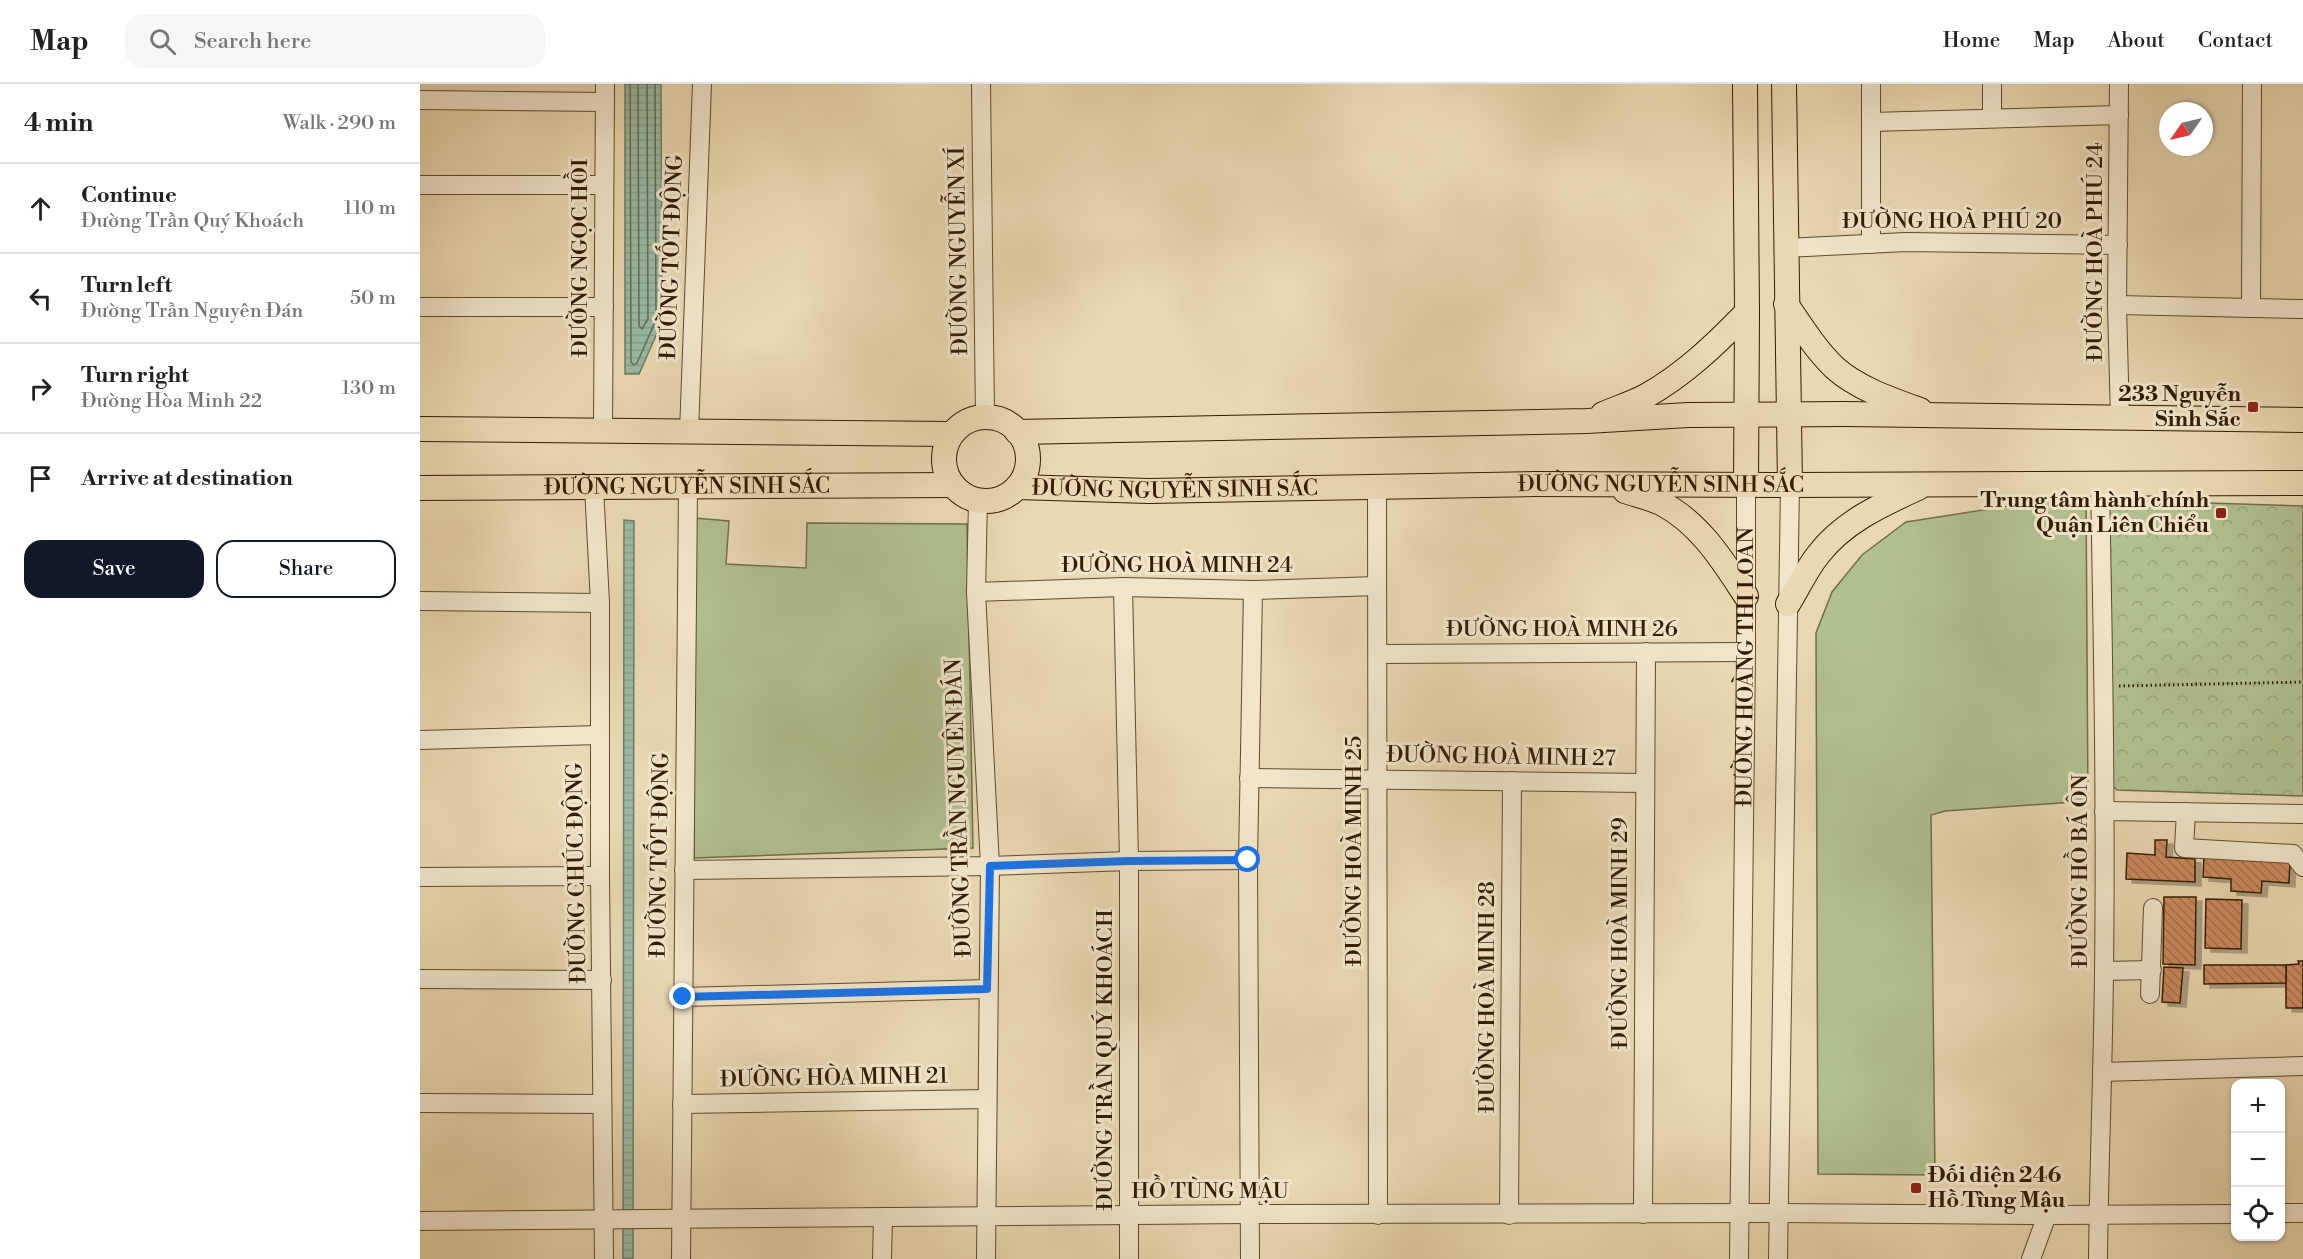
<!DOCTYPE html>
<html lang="en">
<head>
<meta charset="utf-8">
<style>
  body { margin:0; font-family:"Libre Bodoni",serif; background:#f6f6f6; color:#202124 }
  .controls { position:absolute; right:18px; bottom:18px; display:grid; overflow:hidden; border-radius:12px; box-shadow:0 2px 4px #0004 }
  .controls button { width:54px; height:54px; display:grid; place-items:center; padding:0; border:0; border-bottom:2px solid #e0e0e0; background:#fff; color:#202124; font:30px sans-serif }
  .compass { position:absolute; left:1739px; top:18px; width:54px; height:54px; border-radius:50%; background:#fff; box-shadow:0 2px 4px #0004; rotate:236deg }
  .stop { position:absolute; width:18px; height:18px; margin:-14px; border:4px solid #1a73e8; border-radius:50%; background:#fff }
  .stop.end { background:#1a73e8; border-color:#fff; box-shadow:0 2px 6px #0008 }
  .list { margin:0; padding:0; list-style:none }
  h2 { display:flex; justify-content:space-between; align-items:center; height:78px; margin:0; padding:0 24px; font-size:26px }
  h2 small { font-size:20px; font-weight:400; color:#757577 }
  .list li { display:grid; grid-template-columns:39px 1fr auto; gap:18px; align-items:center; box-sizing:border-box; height:90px; padding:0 24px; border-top:2px solid #e0e0e0 }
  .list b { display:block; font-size:22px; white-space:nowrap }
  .list p { margin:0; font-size:20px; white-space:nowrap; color:#757577 }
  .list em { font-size:20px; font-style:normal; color:#757577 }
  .actions { display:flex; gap:12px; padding:18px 24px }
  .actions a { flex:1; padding:14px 0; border:2px solid #111827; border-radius:18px; text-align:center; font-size:21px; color:#111827 }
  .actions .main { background:#111827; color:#fff }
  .icon { flex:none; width:33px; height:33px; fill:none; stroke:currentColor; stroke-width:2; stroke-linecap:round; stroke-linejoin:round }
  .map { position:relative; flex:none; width:1883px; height:1175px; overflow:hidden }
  header { display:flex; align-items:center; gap:36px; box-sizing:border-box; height:84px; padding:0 30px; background:#fff; border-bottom:2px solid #e0e0e0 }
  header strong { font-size:28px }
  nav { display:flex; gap:33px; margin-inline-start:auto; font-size:21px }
  .search { width:420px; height:54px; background:#f6f6f6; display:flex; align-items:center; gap:15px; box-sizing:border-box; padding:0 21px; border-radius:18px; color:#757577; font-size:22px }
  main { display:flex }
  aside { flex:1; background:#fff }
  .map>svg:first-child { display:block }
  .grass { fill:#b1c08f; stroke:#726e48; stroke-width:1.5 }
  .park { fill:url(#park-crowns); stroke:#726e48; stroke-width:1.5 }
  .water { fill:url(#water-rules); stroke:#707b64; stroke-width:1.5 }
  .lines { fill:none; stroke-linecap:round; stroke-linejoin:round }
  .shore { stroke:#666c53; stroke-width:1.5 }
  .building { fill:url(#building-back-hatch); stroke:#331c00; stroke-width:1.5; filter:url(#shadow) }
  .minor-casing { stroke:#604b2c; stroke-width:20 }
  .major-casing { stroke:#331c00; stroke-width:26 }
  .path { stroke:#331c00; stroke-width:3; stroke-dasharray:1.5 3; stroke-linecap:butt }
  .minor { stroke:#f1e6cc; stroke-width:18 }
  .major { stroke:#e9d8b1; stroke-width:24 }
  .route { stroke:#1a73e8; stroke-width:8 }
  .poi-dot { fill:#8f2418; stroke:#f1e6cc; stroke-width:2 }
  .labels { text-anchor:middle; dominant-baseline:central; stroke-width:6; stroke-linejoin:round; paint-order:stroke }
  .street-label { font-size:22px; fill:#331c00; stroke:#f1e6cc }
  .poi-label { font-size:22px; font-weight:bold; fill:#331c00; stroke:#f1e6cc; text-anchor:end }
</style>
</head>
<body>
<header>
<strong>Map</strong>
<div class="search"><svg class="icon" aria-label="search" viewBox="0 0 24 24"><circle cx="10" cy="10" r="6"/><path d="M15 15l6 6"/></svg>Search here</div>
<nav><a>Home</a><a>Map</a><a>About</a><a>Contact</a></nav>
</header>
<main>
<aside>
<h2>4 min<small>Walk · 290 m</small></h2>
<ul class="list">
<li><svg class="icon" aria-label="ahead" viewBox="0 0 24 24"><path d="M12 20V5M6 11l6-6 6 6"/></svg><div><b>Continue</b><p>Đường Trần Quý Khoách</p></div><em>110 m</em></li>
<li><svg class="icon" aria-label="left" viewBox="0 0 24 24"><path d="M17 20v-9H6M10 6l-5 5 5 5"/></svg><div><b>Turn left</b><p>Đường Trần Nguyên Đán</p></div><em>50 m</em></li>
<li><svg class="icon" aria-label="right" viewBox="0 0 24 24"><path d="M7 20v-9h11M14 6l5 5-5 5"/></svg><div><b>Turn right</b><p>Đường Hòa Minh 22</p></div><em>130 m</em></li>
<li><svg class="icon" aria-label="arrive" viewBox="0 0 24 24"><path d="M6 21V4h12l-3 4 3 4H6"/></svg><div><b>Arrive at destination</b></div></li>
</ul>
<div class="actions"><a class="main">Save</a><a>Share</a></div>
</aside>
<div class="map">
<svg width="1883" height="1175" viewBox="0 0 1883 1175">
  <defs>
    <pattern id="park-crowns" width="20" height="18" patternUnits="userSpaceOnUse" patternTransform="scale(1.5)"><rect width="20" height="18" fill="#b1c08f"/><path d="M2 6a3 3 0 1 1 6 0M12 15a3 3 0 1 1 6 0" fill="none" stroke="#99a47a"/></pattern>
    <pattern id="water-rules" width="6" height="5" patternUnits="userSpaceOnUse" patternTransform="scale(1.5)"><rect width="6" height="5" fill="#99bba6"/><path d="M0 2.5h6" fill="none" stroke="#84a08d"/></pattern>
    <pattern id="building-back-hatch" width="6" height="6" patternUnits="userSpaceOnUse" patternTransform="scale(1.5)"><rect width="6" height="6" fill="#cc895e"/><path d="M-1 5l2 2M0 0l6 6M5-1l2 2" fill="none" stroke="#a66f4b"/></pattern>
    <filter id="shadow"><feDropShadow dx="6" dy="4" stdDeviation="0" flood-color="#0004"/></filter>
  </defs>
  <rect width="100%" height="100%" fill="#e9d8b1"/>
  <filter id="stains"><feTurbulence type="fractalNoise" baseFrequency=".00333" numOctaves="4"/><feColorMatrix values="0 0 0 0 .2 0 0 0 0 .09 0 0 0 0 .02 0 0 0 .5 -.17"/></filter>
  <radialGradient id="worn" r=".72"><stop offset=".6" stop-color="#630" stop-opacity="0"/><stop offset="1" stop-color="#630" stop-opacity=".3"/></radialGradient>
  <g class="grass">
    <path d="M1666 410 1668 717 1525 727 1511 731 1515 1091 1398 1090 1396 549 1412 508 1442 471 1486 438Z"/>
    <path d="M274 434 309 437 306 480 386 484 387 439 547 440 553 764 274 774Z"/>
  </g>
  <path class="park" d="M1693 416 1883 422V712L1697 706 1693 702 1687 419Z"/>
  <g class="water">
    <path d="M205 0H241L242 238 219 290H205Z"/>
    <path d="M204 436 214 437 213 1175H203Z"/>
  </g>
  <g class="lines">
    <g class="shore">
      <path d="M210 0 211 278 214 281 217 279 236 236 235 0"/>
      <path d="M218 0 219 242 222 245 228 235 227 0"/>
    </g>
  </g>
  <g class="building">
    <path d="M1735 756H1747L1746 773 1775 775V798L1706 795 1707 769 1735 771Z"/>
    <path d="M1784 772 1870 778 1869 799 1842 797 1841 809 1811 807V795L1783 793Z"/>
    <path d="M1744 813H1776L1775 881 1743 880Z"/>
    <path d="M1786 815 1822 816 1821 865 1785 864Z"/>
    <path d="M1878 877H1883V924H1866V881L1879 880Z"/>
    <path d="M1784 881H1866V899L1784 900Z"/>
    <path d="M1744 883 1763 884 1760 919 1742 918Z"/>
  </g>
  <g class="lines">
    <g class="minor-casing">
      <g id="minor">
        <path d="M561 0 565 333"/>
        <path d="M1451 0V160"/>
        <path d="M1572 0V34"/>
        <path d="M1699 0 1697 221 1700 335"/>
        <path d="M0 16 185 18"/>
        <path d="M1451 38 1699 31"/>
        <path d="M0 101H184"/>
        <path d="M1366 164 1486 158 1698 161"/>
        <path d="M1697 221 1883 225"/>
        <path d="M0 223H184"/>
        <path d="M1831 224 1832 0"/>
        <path d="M183 348 185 0"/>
        <path d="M269 348 282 0"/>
        <path d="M957 402 958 1131"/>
        <path d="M174 403 180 519V792L184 1175"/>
        <path d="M558 416 556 508 570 782 566 1175"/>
        <path d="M703 503 709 777V1175"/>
        <path d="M556 508 703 503 833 506 957 502"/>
        <path d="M0 517 180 519"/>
        <path d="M959 570 1326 568"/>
        <path d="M0 656 180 651"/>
        <path d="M829 694 1225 699"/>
        <path d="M1684 727 1883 730"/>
        <path d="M1766 728 1764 764 1873 770 1883 783"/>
        <path d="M264 786 570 782 709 777 828 776"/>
        <path d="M0 793 180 792"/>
        <path d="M1684 887 1732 886"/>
        <path d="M0 895 182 896"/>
        <path d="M1730 910 1733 824"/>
        <path d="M263 913 568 905"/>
        <path d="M1682 988 1883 982"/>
        <path d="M0 1019 182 1020"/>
        <path d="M262 1020 567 1015"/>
        <path d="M1860 1129H1883"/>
        <path d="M1223 1130 1226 568"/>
        <path d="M1089 1131 1092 697"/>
        <path d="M0 1137 830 1130 1358 1129 1627 1131 1816 1130"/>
        <path d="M261 1175 268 403"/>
        <path d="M462 1175 463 1135"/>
        <path d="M830 1175 828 776 833 506"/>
        <path id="s1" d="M1319 1175 1326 568V401"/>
        <path d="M1358 1175 1370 401"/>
        <path d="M1611 1175 1627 1131"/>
        <path d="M1678 1175C1679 1080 1683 984 1684 889 1686 725 1683 562 1680 398"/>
      </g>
    </g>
    <g class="major-casing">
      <g id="major">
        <path d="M1325 0 1327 228 1326 401"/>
        <path d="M1364 0 1370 401"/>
        <path d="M1366 220C1381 242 1396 266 1415 284 1437 304 1472 316 1500 326"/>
        <path d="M1183 330C1197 324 1213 319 1226 312 1265 290 1296 260 1327 228"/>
        <circle cx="566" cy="375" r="42"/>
        <path d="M0 345 531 350"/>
        <path d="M597 348 1167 337 1268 331 1425 330 1883 336"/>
        <path id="s2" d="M597 403 729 407 1114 400 1370 401 1883 399"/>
        <path id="s3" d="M0 404 533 401"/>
        <path d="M1205 407C1217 411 1230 414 1241 419 1280 439 1303 477 1326 512"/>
        <path d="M1368 520C1378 504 1386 486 1398 471 1423 438 1461 421 1498 404"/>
      </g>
    </g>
    <path class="path" d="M1699 602 1883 598"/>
    <use href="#minor" class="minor"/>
    <use href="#major" class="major"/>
  </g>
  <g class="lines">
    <path class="route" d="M263 913 567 905 570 782 709 777 828 776"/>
  </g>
  <g class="poi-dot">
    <rect x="1827" y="317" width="12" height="12" rx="3"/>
    <rect x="1795" y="423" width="12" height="12" rx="3"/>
    <rect x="1490" y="1098" width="12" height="12" rx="3"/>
  </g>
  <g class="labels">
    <g class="street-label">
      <text x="1532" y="137">ĐƯỜNG HOÀ PHÚ 20</text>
      <text transform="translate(539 167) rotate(-91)">ĐƯỜNG NGUYỄN XÍ</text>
      <text transform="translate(1675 168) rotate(-90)">ĐƯỜNG HOÀ PHÚ 24</text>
      <text transform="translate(252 173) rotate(-88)">ĐƯỜNG TỐT ĐỘNG</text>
      <text transform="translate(160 174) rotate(-90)">ĐƯỜNG NGỌC HỒI</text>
      <text stroke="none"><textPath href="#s2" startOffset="644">ĐƯỜNG NGUYỄN SINH SẮC</textPath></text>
      <text stroke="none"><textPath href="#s3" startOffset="267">ĐƯỜNG NGUYỄN SINH SẮC</textPath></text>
      <text stroke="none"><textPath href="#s2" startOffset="158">ĐƯỜNG NGUYỄN SINH SẮC</textPath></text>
      <text x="757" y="481">ĐƯỜNG HOÀ MINH 24</text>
      <text x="1142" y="545">ĐƯỜNG HOÀ MINH 26</text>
      <text stroke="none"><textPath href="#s1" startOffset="592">ĐƯỜNG HOÀNG THỊ LOAN</textPath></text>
      <text transform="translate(1081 673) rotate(1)">ĐƯỜNG HOÀ MINH 27</text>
      <text transform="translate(539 724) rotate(-92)">ĐƯỜNG TRẦN NGUYÊN ĐÁN</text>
      <text transform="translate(934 767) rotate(-90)">ĐƯỜNG HOÀ MINH 25</text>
      <text transform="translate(240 771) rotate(-89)">ĐƯỜNG TỐT ĐỘNG</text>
      <text transform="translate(1660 787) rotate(-90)">ĐƯỜNG HỒ BÁ ÔN</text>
      <text transform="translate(157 789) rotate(-91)">ĐƯỜNG CHÚC ĐỘNG</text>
      <text transform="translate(1200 849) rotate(-90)">ĐƯỜNG HOÀ MINH 29</text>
      <text transform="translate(1067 913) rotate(-90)">ĐƯỜNG HOÀ MINH 28</text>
      <text transform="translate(685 976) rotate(-90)">ĐƯỜNG TRẦN QUÝ KHOÁCH</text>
      <text transform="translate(414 994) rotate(-1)">ĐƯỜNG HÒA MINH 21</text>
      <text x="790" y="1107">HỒ TÙNG MẬU</text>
    </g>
    <g class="poi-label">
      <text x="1821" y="310">233 Nguyễn<tspan x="1821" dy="25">Sinh Sắc</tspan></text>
      <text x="1789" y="416">Trung tâm hành chính<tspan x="1789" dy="25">Quận Liên Chiểu</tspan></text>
      <text x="1508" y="1091" text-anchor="start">Đối diện 246<tspan x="1508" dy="25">Hồ Tùng Mậu</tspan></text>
    </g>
  </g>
  <rect width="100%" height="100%" filter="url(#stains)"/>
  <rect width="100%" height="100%" fill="url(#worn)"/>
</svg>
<div class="controls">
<button>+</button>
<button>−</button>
<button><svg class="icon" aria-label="locate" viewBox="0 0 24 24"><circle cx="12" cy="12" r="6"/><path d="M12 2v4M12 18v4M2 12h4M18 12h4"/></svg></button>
</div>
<svg class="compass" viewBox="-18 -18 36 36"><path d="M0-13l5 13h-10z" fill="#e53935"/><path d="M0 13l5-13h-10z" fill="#757577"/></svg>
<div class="stop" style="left:828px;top:776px"></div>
<div class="stop end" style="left:263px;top:913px"></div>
</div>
</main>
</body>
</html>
